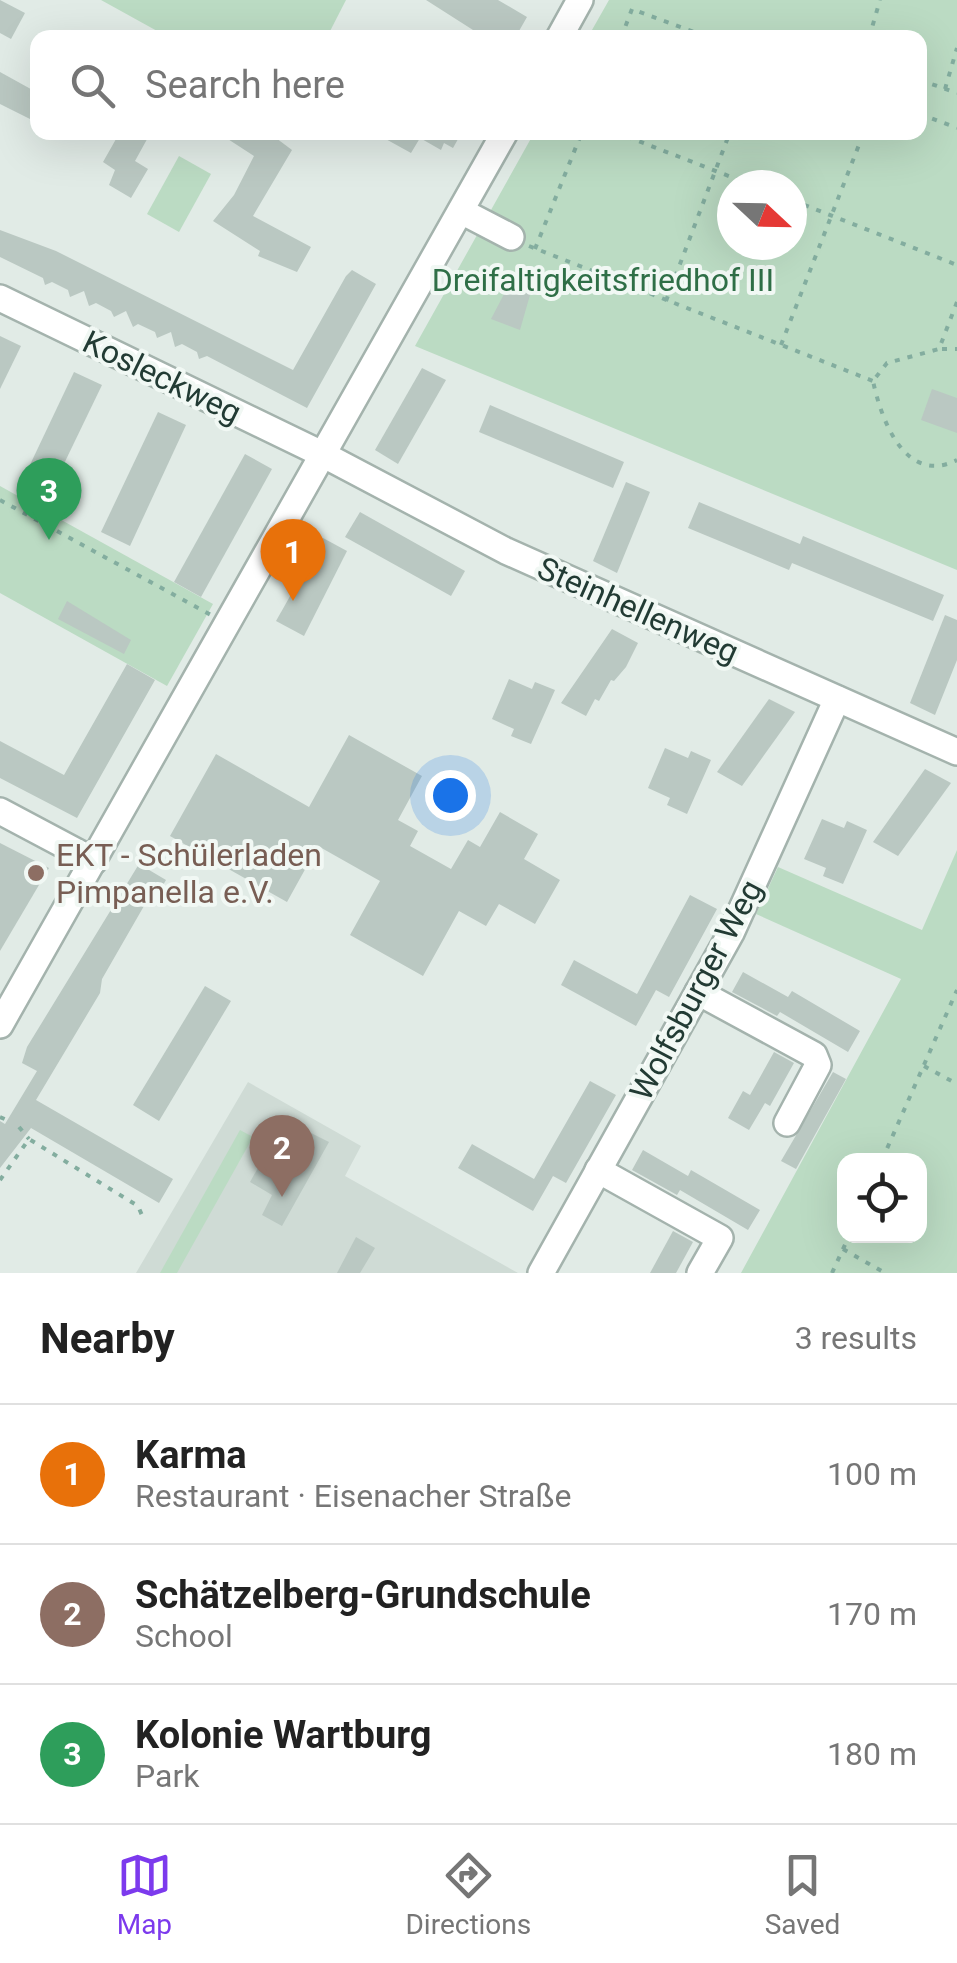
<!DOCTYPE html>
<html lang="en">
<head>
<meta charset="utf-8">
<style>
  body { margin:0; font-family:Roboto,sans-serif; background:#f2f2f2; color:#222 }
  .controls { position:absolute; right:30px; bottom:30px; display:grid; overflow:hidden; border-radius:20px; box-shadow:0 10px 40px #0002 }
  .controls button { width:90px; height:90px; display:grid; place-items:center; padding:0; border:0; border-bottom:2px solid #e0e0e0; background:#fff; color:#222; font:50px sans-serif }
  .compass { position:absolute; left:717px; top:170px; width:90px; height:90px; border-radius:50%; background:#fff; box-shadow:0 10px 40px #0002; rotate:112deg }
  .you { position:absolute; left:450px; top:795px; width:35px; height:35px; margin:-25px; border:8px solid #fff; border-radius:50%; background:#1a73e8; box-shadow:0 0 0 15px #1a73e833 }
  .badge { display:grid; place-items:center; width:65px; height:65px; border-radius:50%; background:#7c3aed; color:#fff; font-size:32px; font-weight:700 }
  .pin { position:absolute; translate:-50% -82px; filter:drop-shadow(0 2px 5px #0008) }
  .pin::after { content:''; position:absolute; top:52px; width:35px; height:30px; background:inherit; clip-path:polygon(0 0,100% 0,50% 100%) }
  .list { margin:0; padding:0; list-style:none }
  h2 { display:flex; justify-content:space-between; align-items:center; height:130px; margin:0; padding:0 40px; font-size:42px }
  h2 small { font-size:32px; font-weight:400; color:#767676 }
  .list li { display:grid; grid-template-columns:65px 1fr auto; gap:30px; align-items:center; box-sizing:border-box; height:140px; padding:0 40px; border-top:2px solid #e0e0e0 }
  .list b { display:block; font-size:38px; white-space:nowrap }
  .list p { margin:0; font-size:32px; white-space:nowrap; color:#767676 }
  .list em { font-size:32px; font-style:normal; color:#767676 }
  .icon { flex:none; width:55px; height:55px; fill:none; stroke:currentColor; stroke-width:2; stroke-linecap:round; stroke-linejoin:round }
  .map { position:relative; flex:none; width:957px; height:1273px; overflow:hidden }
  .search { position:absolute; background:#fff; box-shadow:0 10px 40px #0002; left:30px; right:30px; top:30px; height:110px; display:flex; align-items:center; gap:25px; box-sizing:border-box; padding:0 35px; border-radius:20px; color:#767676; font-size:38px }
  .sheet { height:550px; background:#fff }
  nav { display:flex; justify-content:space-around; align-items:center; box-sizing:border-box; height:140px; border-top:2px solid #e0e0e0; background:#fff; font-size:28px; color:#767676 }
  nav a { display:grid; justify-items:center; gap:5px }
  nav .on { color:#7c3aed }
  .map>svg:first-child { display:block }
  .built { fill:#cfdbd5 }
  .green { fill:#bbdbc3; fill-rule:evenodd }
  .building { fill:#bac8c2 }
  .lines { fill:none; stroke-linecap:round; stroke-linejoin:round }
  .minor-casing { stroke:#a4b3ad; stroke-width:30 }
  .path { stroke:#83ad9f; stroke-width:4; stroke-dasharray:5 8; stroke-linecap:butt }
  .minor { stroke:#fff; stroke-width:25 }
  .education-dot { fill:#8d6e63; stroke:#f1f8f4; stroke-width:4 }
  .labels { text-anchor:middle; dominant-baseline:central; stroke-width:8; stroke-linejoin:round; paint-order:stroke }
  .park-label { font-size:32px; fill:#2f6f47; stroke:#f1f8f4 }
  .street-label { font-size:32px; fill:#223b34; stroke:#f1f8f4 }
  .education-label { font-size:32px; fill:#785e54; stroke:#f1f8f4; text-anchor:start }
</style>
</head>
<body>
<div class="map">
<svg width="957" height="1273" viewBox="0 0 957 1273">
  <rect width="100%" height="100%" fill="#e1ebe6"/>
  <path class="built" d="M248 1082 361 1146 345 1176 518 1273H136Z"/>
  <g class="green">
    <path d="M101 0H346L327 37H168Z"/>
    <path d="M609 0H957V570L415 346 534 133 920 132V38L588 37ZM732 185H792V245H732Z"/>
    <path d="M179 156 211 174 179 232 147 214Z"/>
    <path d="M0 486 213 604 167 686 0 593Z"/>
    <path d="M957 850V1273H741L901 979 756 914 778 867 922 930ZM844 1160H920V1236H844Z"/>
    <path d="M240 1130 253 1137 177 1273H160Z"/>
  </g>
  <g class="building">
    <path d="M0 0 25 13 11 39 0 33Z"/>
    <path d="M426 0H498L527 17 515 38H487L484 31 473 30Z"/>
    <path d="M0 72 38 93V123L0 104Z"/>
    <path d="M120 132H151L135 161 148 169 131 198 109 185 115 170 103 162Z"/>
    <path d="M217 132H268L292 150 253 216 311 247 297 272 258 256 260 251 213 221 234 195 254 156Z"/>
    <path d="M373 132H462L453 148 444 143 441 150 420 138 411 153Z"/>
    <path d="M0 230 56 251 293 370 346 276 352 270 376 284 307 408 207 356 199 359 197 352 182 344 175 347 171 332 157 338 155 332 138 324 133 327 126 311 114 317 111 311 96 303 89 306 84 291 70 297 68 290 52 282 45 285 43 278 0 257Z"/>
    <path d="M518 267 536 274 520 330 491 319Z"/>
    <path d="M0 336 21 346 0 389Z"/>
    <path d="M422 368 446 380 398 464 375 450Z"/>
    <path d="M74 372 102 385 46 501 19 488Z"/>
    <path d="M932 389 957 398V433L921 420Z"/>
    <path d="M490 405 624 462 613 488 479 432Z"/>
    <path d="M158 412 186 425 130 546 101 532Z"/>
    <path d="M245 454 272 469 201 597 174 582Z"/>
    <path d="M626 482 650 492 617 573 593 561Z"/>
    <path d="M699 502 800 544 803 536 944 595 933 621 792 563 789 570 688 528Z"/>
    <path d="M360 512 465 571 451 596 345 537Z"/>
    <path d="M323 538 347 551 304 636 276 621Z"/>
    <path d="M67 601 131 640 124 654 58 619Z"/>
    <path d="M945 615 957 620V660L935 715 910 703Z"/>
    <path d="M612 629 638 643 626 667 614 681 611 680 599 701 595 699 586 716 561 703Z"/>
    <path d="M127 664 155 680 77 818 0 778V741L64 775Z"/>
    <path d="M509 679 532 689 535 682 555 690 531 744 511 736 514 729 492 719Z"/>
    <path d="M769 699 795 712 742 786 717 772Z"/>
    <path d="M349 735 422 776 398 820 418 831 410 846 451 869 468 840 480 847 500 812 538 834 524 859 560 880 535 924 499 904 486 926 459 911 423 976 350 935 380 881 318 846 287 902 170 836 216 754 309 807Z"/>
    <path d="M665 748 688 758 691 751 711 760 687 814 667 805 670 798 648 788Z"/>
    <path d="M925 769 951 783 898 856 873 842Z"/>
    <path d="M822 819 844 828 847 821 867 830 843 884 823 876 826 868 804 859Z"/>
    <path d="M0 843 49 868 0 951Z"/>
    <path d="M139 864 166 880 153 902 148 899 102 979 100 993 36 1100 173 1179 159 1203 31 1128 0 1168V1121L5 1124 37 1071 22 1063 27 1047Z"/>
    <path d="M690 895 717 909 669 997 656 990 636 1026 561 985 574 960 637 994Z"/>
    <path d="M743 972 788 997 792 991 860 1031 848 1052 780 1012 777 1016 732 992Z"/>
    <path d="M205 986 231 1001 159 1121 133 1105Z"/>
    <path d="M774 1052 794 1063 770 1106 765 1103 749 1130 728 1118 743 1091 750 1095Z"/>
    <path d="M833 1072 846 1079 796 1169 781 1161Z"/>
    <path d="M590 1081 616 1095 566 1183 553 1176 533 1211 458 1168 472 1144 534 1179Z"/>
    <path d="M285 1120 329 1142 282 1226 262 1215 272 1195 250 1182Z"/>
    <path d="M643 1150 688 1176 691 1170 760 1210 748 1230 680 1190 677 1195 632 1170Z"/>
    <path d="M673 1231 693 1242 676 1273H650Z"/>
    <path d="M356 1237 375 1248 360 1273H337Z"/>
  </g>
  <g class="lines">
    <g class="minor-casing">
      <g id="minor">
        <path d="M559 38 580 0"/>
        <path d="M461 211 511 237"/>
        <path d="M0 298 324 455 506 551 957 752"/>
        <path d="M0 811 94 861"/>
        <path d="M698 992 814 1055 818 1065 787 1123"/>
        <path d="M0 1025 505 132"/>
        <path d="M598 1170 720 1238 700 1273"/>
        <path d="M541 1273 731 933 837 699"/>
      </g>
    </g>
    <g class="path">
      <path d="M621 38 632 9 710 38"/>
      <path d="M869 38 880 0"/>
      <path d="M920 80 957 93"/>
      <path d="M945 89 957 48"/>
      <path d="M920 114 957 128"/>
      <path d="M615 132 752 185"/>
      <path d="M792 200 957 265"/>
      <path d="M529 246 873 381"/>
      <path d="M535 249 582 132"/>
      <path d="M666 301 730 132"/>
      <path d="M957 302 939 349 887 363 873 381C881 419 905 486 957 460"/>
      <path d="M781 345 864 132"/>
      <path d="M942 349H957"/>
      <path d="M0 500 211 615"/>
      <path d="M924 1066 957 1084"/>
      <path d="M0 1117 7 1120"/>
      <path d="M19 1127 29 1139"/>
      <path d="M882 1160 957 990"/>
      <path d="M0 1180 29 1139 138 1206 144 1220"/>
      <path d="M843 1249 885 1273"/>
      <path d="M832 1273 849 1236"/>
    </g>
    <use href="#minor" class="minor"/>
  </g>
  <circle class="education-dot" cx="36" cy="873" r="10"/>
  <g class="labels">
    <g class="park-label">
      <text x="603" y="280">Dreifaltigkeitsfriedhof III</text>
    </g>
    <g class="street-label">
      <text transform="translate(162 377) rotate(26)">Kosleckweg</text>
      <text transform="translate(638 610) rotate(24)">Steinhellenweg</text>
      <text transform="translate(696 990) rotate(-62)">Wolfsburger Weg</text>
    </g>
    <g class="education-label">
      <text x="56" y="855">EKT - Schülerladen<tspan x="56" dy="37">Pimpanella e.V.</tspan></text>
    </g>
  </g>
</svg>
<div class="controls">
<button><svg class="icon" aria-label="locate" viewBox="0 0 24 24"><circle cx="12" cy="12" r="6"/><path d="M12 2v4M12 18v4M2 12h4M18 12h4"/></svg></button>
</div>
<svg class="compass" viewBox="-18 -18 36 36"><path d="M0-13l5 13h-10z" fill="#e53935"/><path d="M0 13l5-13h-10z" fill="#767676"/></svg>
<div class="you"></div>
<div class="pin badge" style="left:293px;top:601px;background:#e8710a">1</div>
<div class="pin badge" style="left:282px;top:1197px;background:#8d6e63">2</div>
<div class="pin badge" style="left:49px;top:540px;background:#2e9e5b">3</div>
<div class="search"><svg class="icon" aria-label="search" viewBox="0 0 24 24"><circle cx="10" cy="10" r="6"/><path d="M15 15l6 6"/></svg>Search here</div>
</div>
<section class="sheet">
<h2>Nearby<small>3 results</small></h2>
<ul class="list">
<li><span class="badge" style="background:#e8710a">1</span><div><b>Karma</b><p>Restaurant · Eisenacher Straße</p></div><em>100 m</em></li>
<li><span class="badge" style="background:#8d6e63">2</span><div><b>Schätzelberg-Grundschule</b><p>School</p></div><em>170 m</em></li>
<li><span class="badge" style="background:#2e9e5b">3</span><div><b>Kolonie Wartburg</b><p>Park</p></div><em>180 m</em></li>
</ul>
</section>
<nav>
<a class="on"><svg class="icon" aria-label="map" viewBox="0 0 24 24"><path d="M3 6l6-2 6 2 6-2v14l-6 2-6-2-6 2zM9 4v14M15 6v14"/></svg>Map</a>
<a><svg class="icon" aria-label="directions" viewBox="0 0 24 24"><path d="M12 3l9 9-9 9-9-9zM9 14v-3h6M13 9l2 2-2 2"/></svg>Directions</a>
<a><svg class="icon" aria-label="saved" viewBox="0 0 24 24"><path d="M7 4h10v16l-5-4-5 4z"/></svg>Saved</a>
</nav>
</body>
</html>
